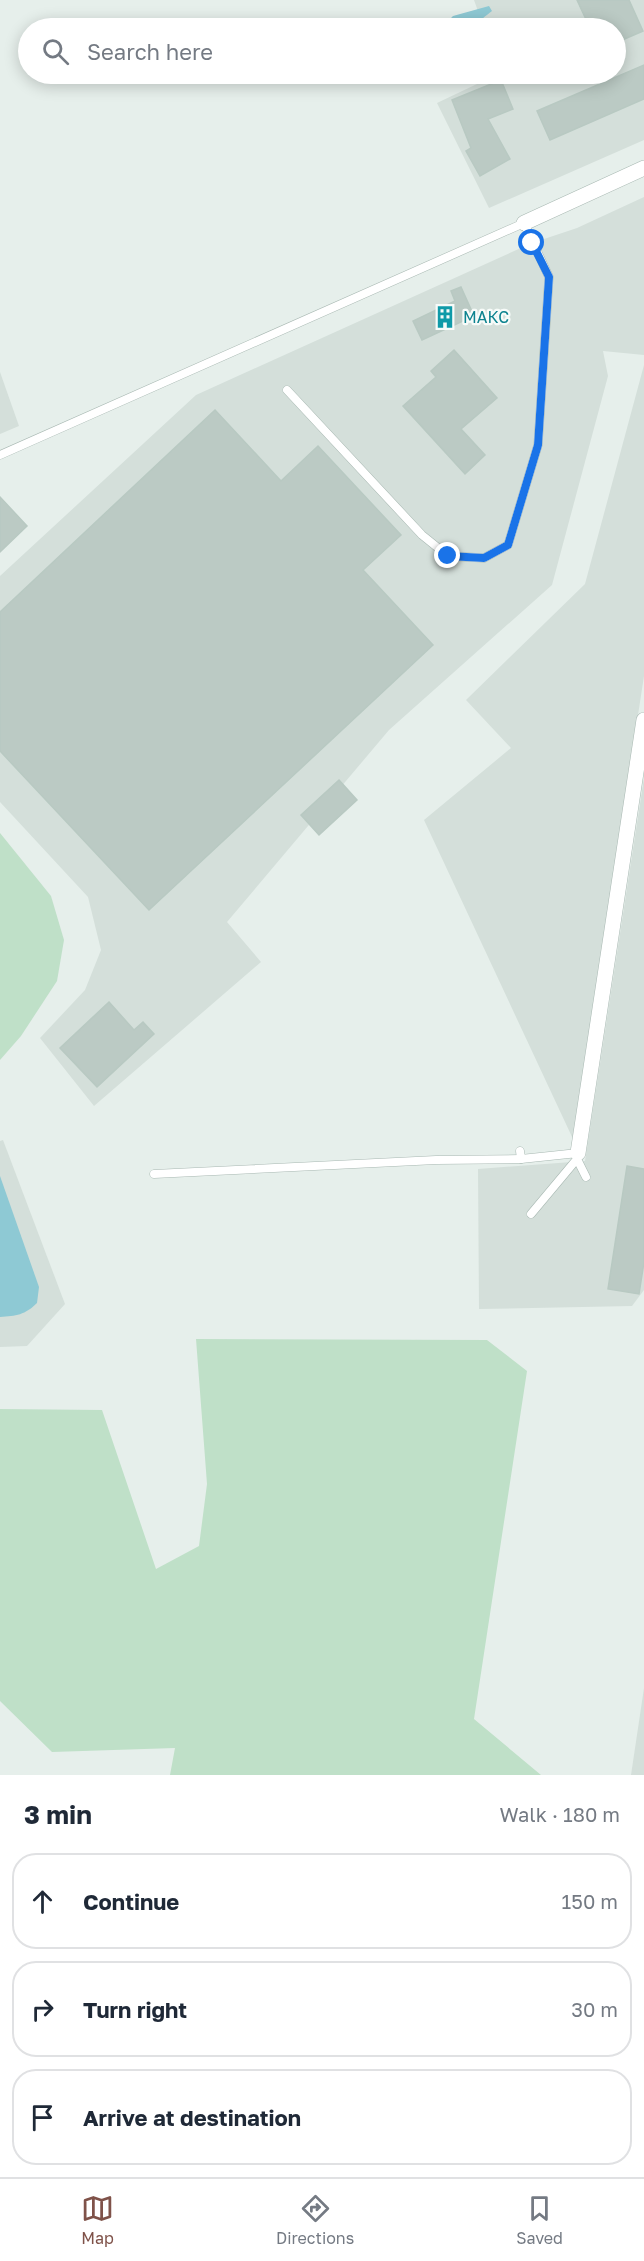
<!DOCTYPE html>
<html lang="en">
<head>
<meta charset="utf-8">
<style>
  body { margin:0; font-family:"Golos Text",sans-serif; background:#f6f6f7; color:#1f2937 }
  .stop { position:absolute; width:18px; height:18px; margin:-14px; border:4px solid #1a73e8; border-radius:50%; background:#fff }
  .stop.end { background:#1a73e8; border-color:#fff; box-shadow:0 2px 6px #0008 }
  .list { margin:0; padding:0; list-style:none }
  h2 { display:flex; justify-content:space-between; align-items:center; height:78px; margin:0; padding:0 24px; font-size:26px }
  h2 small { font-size:20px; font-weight:400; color:#747a83 }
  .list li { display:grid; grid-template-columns:39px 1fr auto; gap:18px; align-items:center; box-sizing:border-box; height:96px; margin:0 12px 12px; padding:0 12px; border:2px solid #e0e1e3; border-radius:24px }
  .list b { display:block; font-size:22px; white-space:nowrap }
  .list em { font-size:20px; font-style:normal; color:#747a83 }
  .icon { flex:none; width:33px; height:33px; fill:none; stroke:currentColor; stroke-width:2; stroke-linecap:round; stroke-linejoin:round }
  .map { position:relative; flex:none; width:644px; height:1775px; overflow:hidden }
  .search { position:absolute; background:#fff; box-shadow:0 3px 15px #0003; left:18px; right:18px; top:18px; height:66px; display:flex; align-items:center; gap:15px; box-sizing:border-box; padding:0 21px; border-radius:33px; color:#747a83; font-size:22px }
  .sheet { height:402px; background:#fff }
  nav { display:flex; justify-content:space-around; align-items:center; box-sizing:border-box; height:84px; border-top:2px solid #e0e1e3; background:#fff; font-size:16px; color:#747a83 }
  nav a { display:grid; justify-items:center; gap:3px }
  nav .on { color:#7f5249 }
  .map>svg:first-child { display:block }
  .built { fill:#d4dfda }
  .green { fill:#bfe0c8 }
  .water { fill:#8ec9d4 }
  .building { fill:#bbcac4; stroke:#b8c9c2; stroke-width:1.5 }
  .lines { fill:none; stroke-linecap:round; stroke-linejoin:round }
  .lane-casing { stroke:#a8b8b2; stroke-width:9 }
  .street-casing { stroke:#a8b8b2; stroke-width:16 }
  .lane { stroke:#fff; stroke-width:8 }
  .street { stroke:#fff; stroke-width:15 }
  .route { stroke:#1a73e8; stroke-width:8 }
  .labels { text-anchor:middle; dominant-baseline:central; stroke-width:4.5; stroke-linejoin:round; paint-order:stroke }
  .culture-label { font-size:16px; fill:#0d838f; stroke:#f7fbf9; text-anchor:start }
</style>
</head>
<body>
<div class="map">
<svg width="644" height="1775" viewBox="0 0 644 1775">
  <rect width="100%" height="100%" fill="#e6efeb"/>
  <g class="built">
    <path d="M474 0H644V140L489 208 437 103 498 74H616V28H484Z"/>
    <path d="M644 197V355L603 351 608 376 552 585 389 730 227 922 261 962 94 1106 40 1038 85 990 101 950 88 897 0 802V576L196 395 532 243 577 228Z"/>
    <path d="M644 365V676L573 1139 424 820 511 748 466 700 585 584Z"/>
    <path d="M0 372 19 426 0 434Z"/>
    <path d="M644 778V1290L632 1306 479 1309 478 1169 585 1161Z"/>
    <path d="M3 1140 65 1304 27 1346 0 1347V1141Z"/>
    <path d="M644 1688V1775H631Z"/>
  </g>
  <g class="green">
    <path d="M0 833 51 896 64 940 57 981 21 1036 0 1060Z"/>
    <path d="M196 1339 487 1340 527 1371 474 1719 541 1775H170L175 1748 52 1752 0 1701V1409L102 1410 156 1569 199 1546 207 1484Z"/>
  </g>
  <g class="water">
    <path d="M489 6 492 11C486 16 478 20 477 28H412L421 24 446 23 453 16Z"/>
    <path d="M0 1176 39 1287 37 1303C25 1315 16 1316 0 1317Z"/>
  </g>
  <g class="building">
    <path d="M577 0H629L643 31 615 43V28H590Z"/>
    <path d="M644 65V99L550 140 537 111Z"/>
    <path d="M501 80 513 109 488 119 510 159 480 176 466 151 471 148 452 100Z"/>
    <path d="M461 287 474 316 422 340 413 321 455 301 451 291Z"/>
    <path d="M454 350 497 398 461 429 485 455 465 474 403 406 436 377 431 371Z"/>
    <path d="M215 410 281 481 318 446 401 535 363 570 433 645 149 910 0 751V612Z"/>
    <path d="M0 497 27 526 0 552Z"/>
    <path d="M339 780 357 800 319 835 301 815Z"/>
    <path d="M109 1002 134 1030 143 1022 154 1034 97 1087 60 1048Z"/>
    <path d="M627 1166 644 1169V1262L639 1294 608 1289Z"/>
  </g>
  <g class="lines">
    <g class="lane-casing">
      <g id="lane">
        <path d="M0 455 524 223 549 277 538 445 508 545 484 558 448 556 422 535 287 390"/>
        <path d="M520 1151 521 1159 578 1153 577 1159 586 1177"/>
        <path d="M154 1174 436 1160 521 1159"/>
        <path d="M531 1214 577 1159"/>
      </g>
    </g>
    <g class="street-casing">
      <g id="street">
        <path d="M524 223 644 168"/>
        <path d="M578 1153 644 720"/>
      </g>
    </g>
    <use href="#lane" class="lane"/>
    <use href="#street" class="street"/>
  </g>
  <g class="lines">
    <path class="route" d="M448 556 484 558 508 545 538 445 549 277 532 243"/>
  </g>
  <defs>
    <g id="building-bare" transform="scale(1.8)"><path d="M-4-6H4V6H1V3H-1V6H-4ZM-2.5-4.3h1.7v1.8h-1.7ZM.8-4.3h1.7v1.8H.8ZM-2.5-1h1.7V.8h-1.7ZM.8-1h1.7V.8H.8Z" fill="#0f9aa8" stroke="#f7fbf9" stroke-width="2.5" paint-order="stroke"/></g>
  </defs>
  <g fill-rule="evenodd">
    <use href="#building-bare" x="445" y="317"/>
  </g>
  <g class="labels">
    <g class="culture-label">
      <text x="463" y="317">МАКС</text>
    </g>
  </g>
</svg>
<div class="stop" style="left:532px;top:243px"></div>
<div class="stop end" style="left:448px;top:556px"></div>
<div class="search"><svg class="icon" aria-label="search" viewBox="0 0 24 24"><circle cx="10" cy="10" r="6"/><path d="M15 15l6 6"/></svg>Search here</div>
</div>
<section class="sheet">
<h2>3 min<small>Walk · 180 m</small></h2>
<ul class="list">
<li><svg class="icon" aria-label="ahead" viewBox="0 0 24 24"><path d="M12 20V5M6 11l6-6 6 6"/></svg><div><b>Continue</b></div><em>150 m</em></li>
<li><svg class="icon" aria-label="right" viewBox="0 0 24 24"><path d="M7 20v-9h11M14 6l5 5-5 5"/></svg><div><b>Turn right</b></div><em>30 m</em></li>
<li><svg class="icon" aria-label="arrive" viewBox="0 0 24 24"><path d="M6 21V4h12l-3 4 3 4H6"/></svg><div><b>Arrive at destination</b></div></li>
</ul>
</section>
<nav>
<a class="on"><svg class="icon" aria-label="map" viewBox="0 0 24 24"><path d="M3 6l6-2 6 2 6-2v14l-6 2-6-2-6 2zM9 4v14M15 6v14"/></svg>Map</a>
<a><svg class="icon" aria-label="directions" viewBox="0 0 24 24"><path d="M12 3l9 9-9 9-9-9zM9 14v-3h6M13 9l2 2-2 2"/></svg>Directions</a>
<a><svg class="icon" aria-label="saved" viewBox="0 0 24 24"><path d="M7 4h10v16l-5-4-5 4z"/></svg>Saved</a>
</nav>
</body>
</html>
